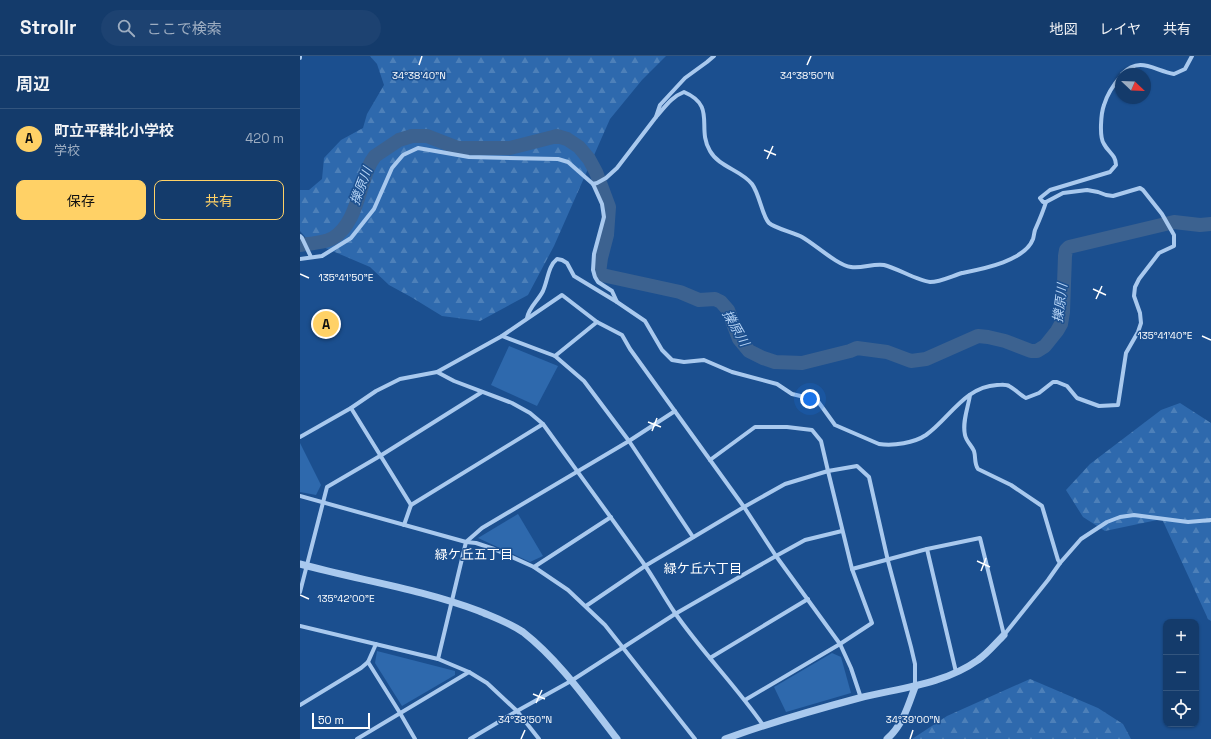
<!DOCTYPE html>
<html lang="ja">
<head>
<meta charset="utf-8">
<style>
  body { margin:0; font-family:"Space Grotesk","Noto Sans JP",sans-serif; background:#1d4271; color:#f1f3f6 }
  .controls { position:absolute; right:12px; bottom:12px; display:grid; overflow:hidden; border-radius:8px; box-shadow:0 1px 3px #0004 }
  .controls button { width:36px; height:36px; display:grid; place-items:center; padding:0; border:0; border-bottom:1px solid #33557e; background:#143b6b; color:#f1f3f6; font:20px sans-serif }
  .compass { position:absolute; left:815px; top:12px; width:36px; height:36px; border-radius:50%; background:#143b6b; box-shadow:0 1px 3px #0004; rotate:113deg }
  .scale { position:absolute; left:12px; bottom:10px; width:58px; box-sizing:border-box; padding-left:4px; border:2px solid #fff; border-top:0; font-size:11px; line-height:14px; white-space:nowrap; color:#fff; -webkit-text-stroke:3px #1b4f8f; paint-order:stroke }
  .you { position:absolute; left:510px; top:343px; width:14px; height:14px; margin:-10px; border:3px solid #fff; border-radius:50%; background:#1a73e8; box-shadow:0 0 0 6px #1a73e833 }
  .badge { display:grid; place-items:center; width:26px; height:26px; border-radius:50%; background:#ffd166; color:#111; font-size:13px; font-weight:700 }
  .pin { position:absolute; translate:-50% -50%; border:2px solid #fff; box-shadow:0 1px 4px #0006 }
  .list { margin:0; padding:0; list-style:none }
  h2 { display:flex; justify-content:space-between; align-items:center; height:52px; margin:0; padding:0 16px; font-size:17px }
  h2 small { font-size:13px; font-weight:400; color:#9dadc1 }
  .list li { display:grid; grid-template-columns:26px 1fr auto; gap:12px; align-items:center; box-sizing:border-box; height:60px; padding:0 16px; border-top:1px solid #33557e }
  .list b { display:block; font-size:15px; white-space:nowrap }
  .list p { margin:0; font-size:13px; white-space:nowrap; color:#9dadc1 }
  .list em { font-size:13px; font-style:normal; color:#9dadc1 }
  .actions { display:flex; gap:8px; padding:12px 16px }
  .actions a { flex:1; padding:9px 0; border:1px solid #ffd166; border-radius:8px; text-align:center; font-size:14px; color:#ffd166 }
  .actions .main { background:#ffd166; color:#111 }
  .icon { flex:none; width:22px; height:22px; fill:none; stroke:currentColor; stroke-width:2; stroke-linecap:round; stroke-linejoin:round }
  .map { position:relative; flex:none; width:911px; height:683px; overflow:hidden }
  header { display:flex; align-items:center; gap:24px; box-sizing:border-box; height:56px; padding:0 20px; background:#143b6b; border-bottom:1px solid #33557e }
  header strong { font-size:19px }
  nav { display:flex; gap:22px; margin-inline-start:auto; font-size:14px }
  .search { width:280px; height:36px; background:#1d4271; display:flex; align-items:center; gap:10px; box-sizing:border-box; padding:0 14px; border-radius:22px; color:#9dadc1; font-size:15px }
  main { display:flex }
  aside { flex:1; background:#143b6b }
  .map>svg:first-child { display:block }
  .forest { fill:url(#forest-firs) }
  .park { fill:#2e69ad }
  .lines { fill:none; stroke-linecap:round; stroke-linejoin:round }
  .river { stroke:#3c6290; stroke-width:14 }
  .minor { stroke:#a9c9ee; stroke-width:4 }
  .tertiary { stroke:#a9c9ee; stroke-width:7 }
  .ticks { fill:none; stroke:#fff; stroke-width:1.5 }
  .labels { text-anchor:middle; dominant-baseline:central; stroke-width:3; stroke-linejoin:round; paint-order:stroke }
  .water-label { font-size:13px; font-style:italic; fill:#b5d3f5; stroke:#1b4f8f }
  .neighbourhood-label { font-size:13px; fill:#fff; stroke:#1b4f8f }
  .ticks-label { font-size:10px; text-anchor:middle; fill:#fff; stroke:#1b4f8f; stroke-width:3; stroke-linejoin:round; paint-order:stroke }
</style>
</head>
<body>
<header>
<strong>Strollr</strong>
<div class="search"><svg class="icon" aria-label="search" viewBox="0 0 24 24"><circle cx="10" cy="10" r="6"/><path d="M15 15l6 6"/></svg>ここで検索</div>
<nav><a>地図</a><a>レイヤ</a><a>共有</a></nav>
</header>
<main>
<aside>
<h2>周辺<small></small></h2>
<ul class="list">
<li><span class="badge">A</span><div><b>町立平群北小学校</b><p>学校</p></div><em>420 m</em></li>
</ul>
<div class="actions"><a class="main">保存</a><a>共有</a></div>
</aside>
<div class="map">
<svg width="911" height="683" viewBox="0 0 911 683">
  <defs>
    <pattern id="forest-firs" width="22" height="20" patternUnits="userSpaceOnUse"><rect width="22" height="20" fill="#2e69ad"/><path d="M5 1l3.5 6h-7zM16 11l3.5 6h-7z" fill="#4d80b9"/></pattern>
  </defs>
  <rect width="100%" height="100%" fill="#1b4f8f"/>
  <g class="forest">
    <path d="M70 0H366L342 24 310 63 254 190 228 239 180 265 142 260 111 241 89 229 70 211 9 185 0 175V134H9L22 123 24 102 41 84 63 72 67 58 84 29 77 8Z"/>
    <path d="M880 347 911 367V565L908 563 862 463 805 475 783 461 766 434 790 408 861 354Z"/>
    <path d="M730 623 798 652 823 668 831 683H612L647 660Z"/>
  </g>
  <g class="park">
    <path d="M209 290 258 310 237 350 191 329Z"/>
    <path d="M0 387 21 429 16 439 0 436Z"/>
    <path d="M218 458 243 500 230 506 178 482Z"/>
    <path d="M77 595 155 615V619L102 650 75 607Z"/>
    <path d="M532 597 541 601 551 637 486 656 474 631Z"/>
  </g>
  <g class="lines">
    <path class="river" d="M0 189C9 188 26 186 33 182 57 168 59 129 71 106L75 100 99 84 112 80H127L158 92H210L257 80 267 83 279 91 289 103 296 116 309 151 307 179 301 202 299 217 302 219 380 236 399 244 415 243 421 246 428 254 439 283 449 295 463 302 475 306 502 307 550 295 557 292 587 296 611 305 626 303 678 280 688 281 705 285 731 295H737L745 290 757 275 761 268 763 256 765 200 766 194 769 191 874 166 900 169 911 168"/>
    <g class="minor">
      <path d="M0 2V0"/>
      <path d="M822 18C840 0 853 14 874 18L885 13 892 0"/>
      <path d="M356 61C365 51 371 41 384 36 417 50 396 72 410 95 419 111 441 114 452 128 460 139 462 160 469 167 474 172 495 177 502 181 516 189 537 209 551 211 561 213 574 207 584 209 597 212 618 225 630 226 640 226 652 220 662 217 682 213 725 205 733 183 734 180 734 177 735 174 739 165 743 156 746 146"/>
      <path d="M293 128 297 127 306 122 317 112 356 61 360 49 385 22 407 6 414 0"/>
      <path d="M0 180 2 182 11 201"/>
      <path d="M0 203 22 200 51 182 74 153 92 112 103 99 118 92 169 101 258 103 268 106 293 128 302 148 304 161 294 198 293 214 295 221 298 226 312 235 317 246 345 265 362 294 372 304 384 306 404 304 432 316 477 328 492 338 517 344 535 369 579 388C594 390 614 387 626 379 650 362 664 331 697 329 701 329 706 328 709 330 715 333 720 339 726 342L739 337 753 326H757L767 330 777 342 799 350 818 349 826 297 838 276 841 267 840 257 834 240 835 231 839 223 859 197 874 190V179L862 158 843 134 840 132 813 140 806 139 798 136 787 134 763 137 746 146H743L740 142 750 134 810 116 816 109C816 99 808 96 804 88 799 81 801 57 804 49 807 39 814 28 821 20"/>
      <path d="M227 262C229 251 238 245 243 235 248 224 248 210 257 203L262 204 267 207 274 220 317 246"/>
      <path d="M202 280 255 300 284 325 329 385 393 481"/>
      <path d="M255 300 297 266"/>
      <path d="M137 316 154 325 212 347 230 357 243 368C277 415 311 461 344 508 355 524 364 541 375 557 402 596 436 630 463 669"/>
      <path d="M670 339C668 352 662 366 665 379 666 385 672 390 674 395 676 402 674 407 678 413L711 429 742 450 758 504 760 507"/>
      <path d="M51 352 111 449"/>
      <path d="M0 381 51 352 76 335 100 323 137 316 202 280 262 239 297 266 322 279 330 293 444 451 476 500 540 588 551 612 561 642"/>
      <path d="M410 404 455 371H487L512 374 521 385 528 415 557 410 569 421 588 505 611 591 615 608V630"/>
      <path d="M0 440 166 486 176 487 194 493 234 511 268 534 305 569 395 683"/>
      <path d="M104 469 111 449 243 368"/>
      <path d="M627 493 656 616"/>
      <path d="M234 511 311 461"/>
      <path d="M552 513 627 493 680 482 704 579"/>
      <path d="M0 536 27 431 80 400 182 336"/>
      <path d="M286 550 345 510 444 451 485 428 528 415 552 513 572 567 540 588 445 644"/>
      <path d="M0 570 138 603 169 616 187 627 217 655 239 683"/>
      <path d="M704 579 748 524 760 507 781 483 807 466 820 461 834 459 888 466 911 464"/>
      <path d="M410 602 508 543"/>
      <path d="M138 603 166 486 182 472 329 385 375 355"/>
      <path d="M68 606 100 657 115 683"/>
      <path d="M0 649 61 612 68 606 76 588"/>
      <path d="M57 683 169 616"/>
      <path d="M170 683 217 655 271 625 375 558 476 500 505 484 542 475"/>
    </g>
    <g class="tertiary">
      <path d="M0 508C59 524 121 533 179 555 193 561 210 567 223 576 260 605 288 646 317 683"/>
      <path d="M425 683C469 667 514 654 559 642 599 632 643 629 678 604 687 598 696 587 704 579"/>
      <path d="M587 683C603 669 608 650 615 631"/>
    </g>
  </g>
  <path class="ticks" d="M119 9 122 0M507 9 511 0M464 94 476 99M467 103 473 90M0 218 9 222M793 233 806 239M796 243 802 230M902 280 911 284M348 366 361 371M352 375 357 362M677 505 690 511M681 515 686 502M0 539 9 543M233 638 245 643M236 647 242 634M221 683 225 674M610 683 613 674"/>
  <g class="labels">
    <g class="water-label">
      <text transform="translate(61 130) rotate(-69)">擽原川</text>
      <text transform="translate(760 247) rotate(-83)">擽原川</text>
      <text transform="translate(436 272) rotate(60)">擽原川</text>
    </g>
    <g class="neighbourhood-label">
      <text x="174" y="498">緑ケ丘五丁目</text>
      <text x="403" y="512">緑ケ丘六丁目</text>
    </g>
  </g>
  <g class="ticks-label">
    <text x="119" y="23">34°38'40"N</text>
    <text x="507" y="23">34°38'50"N</text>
    <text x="46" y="225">135°41'50"E</text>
    <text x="865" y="283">135°41'40"E</text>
    <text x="46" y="546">135°42'00"E</text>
    <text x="225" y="667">34°38'50"N</text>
    <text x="613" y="667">34°39'00"N</text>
  </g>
</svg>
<div class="controls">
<button>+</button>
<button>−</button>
<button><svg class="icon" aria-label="locate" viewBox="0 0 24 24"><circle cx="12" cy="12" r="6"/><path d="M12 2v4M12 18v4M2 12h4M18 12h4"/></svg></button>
</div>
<svg class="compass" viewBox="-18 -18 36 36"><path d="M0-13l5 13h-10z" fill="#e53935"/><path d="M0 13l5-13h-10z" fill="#9dadc1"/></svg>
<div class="scale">50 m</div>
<div class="you"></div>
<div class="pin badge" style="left:26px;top:268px">A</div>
</div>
</main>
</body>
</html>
